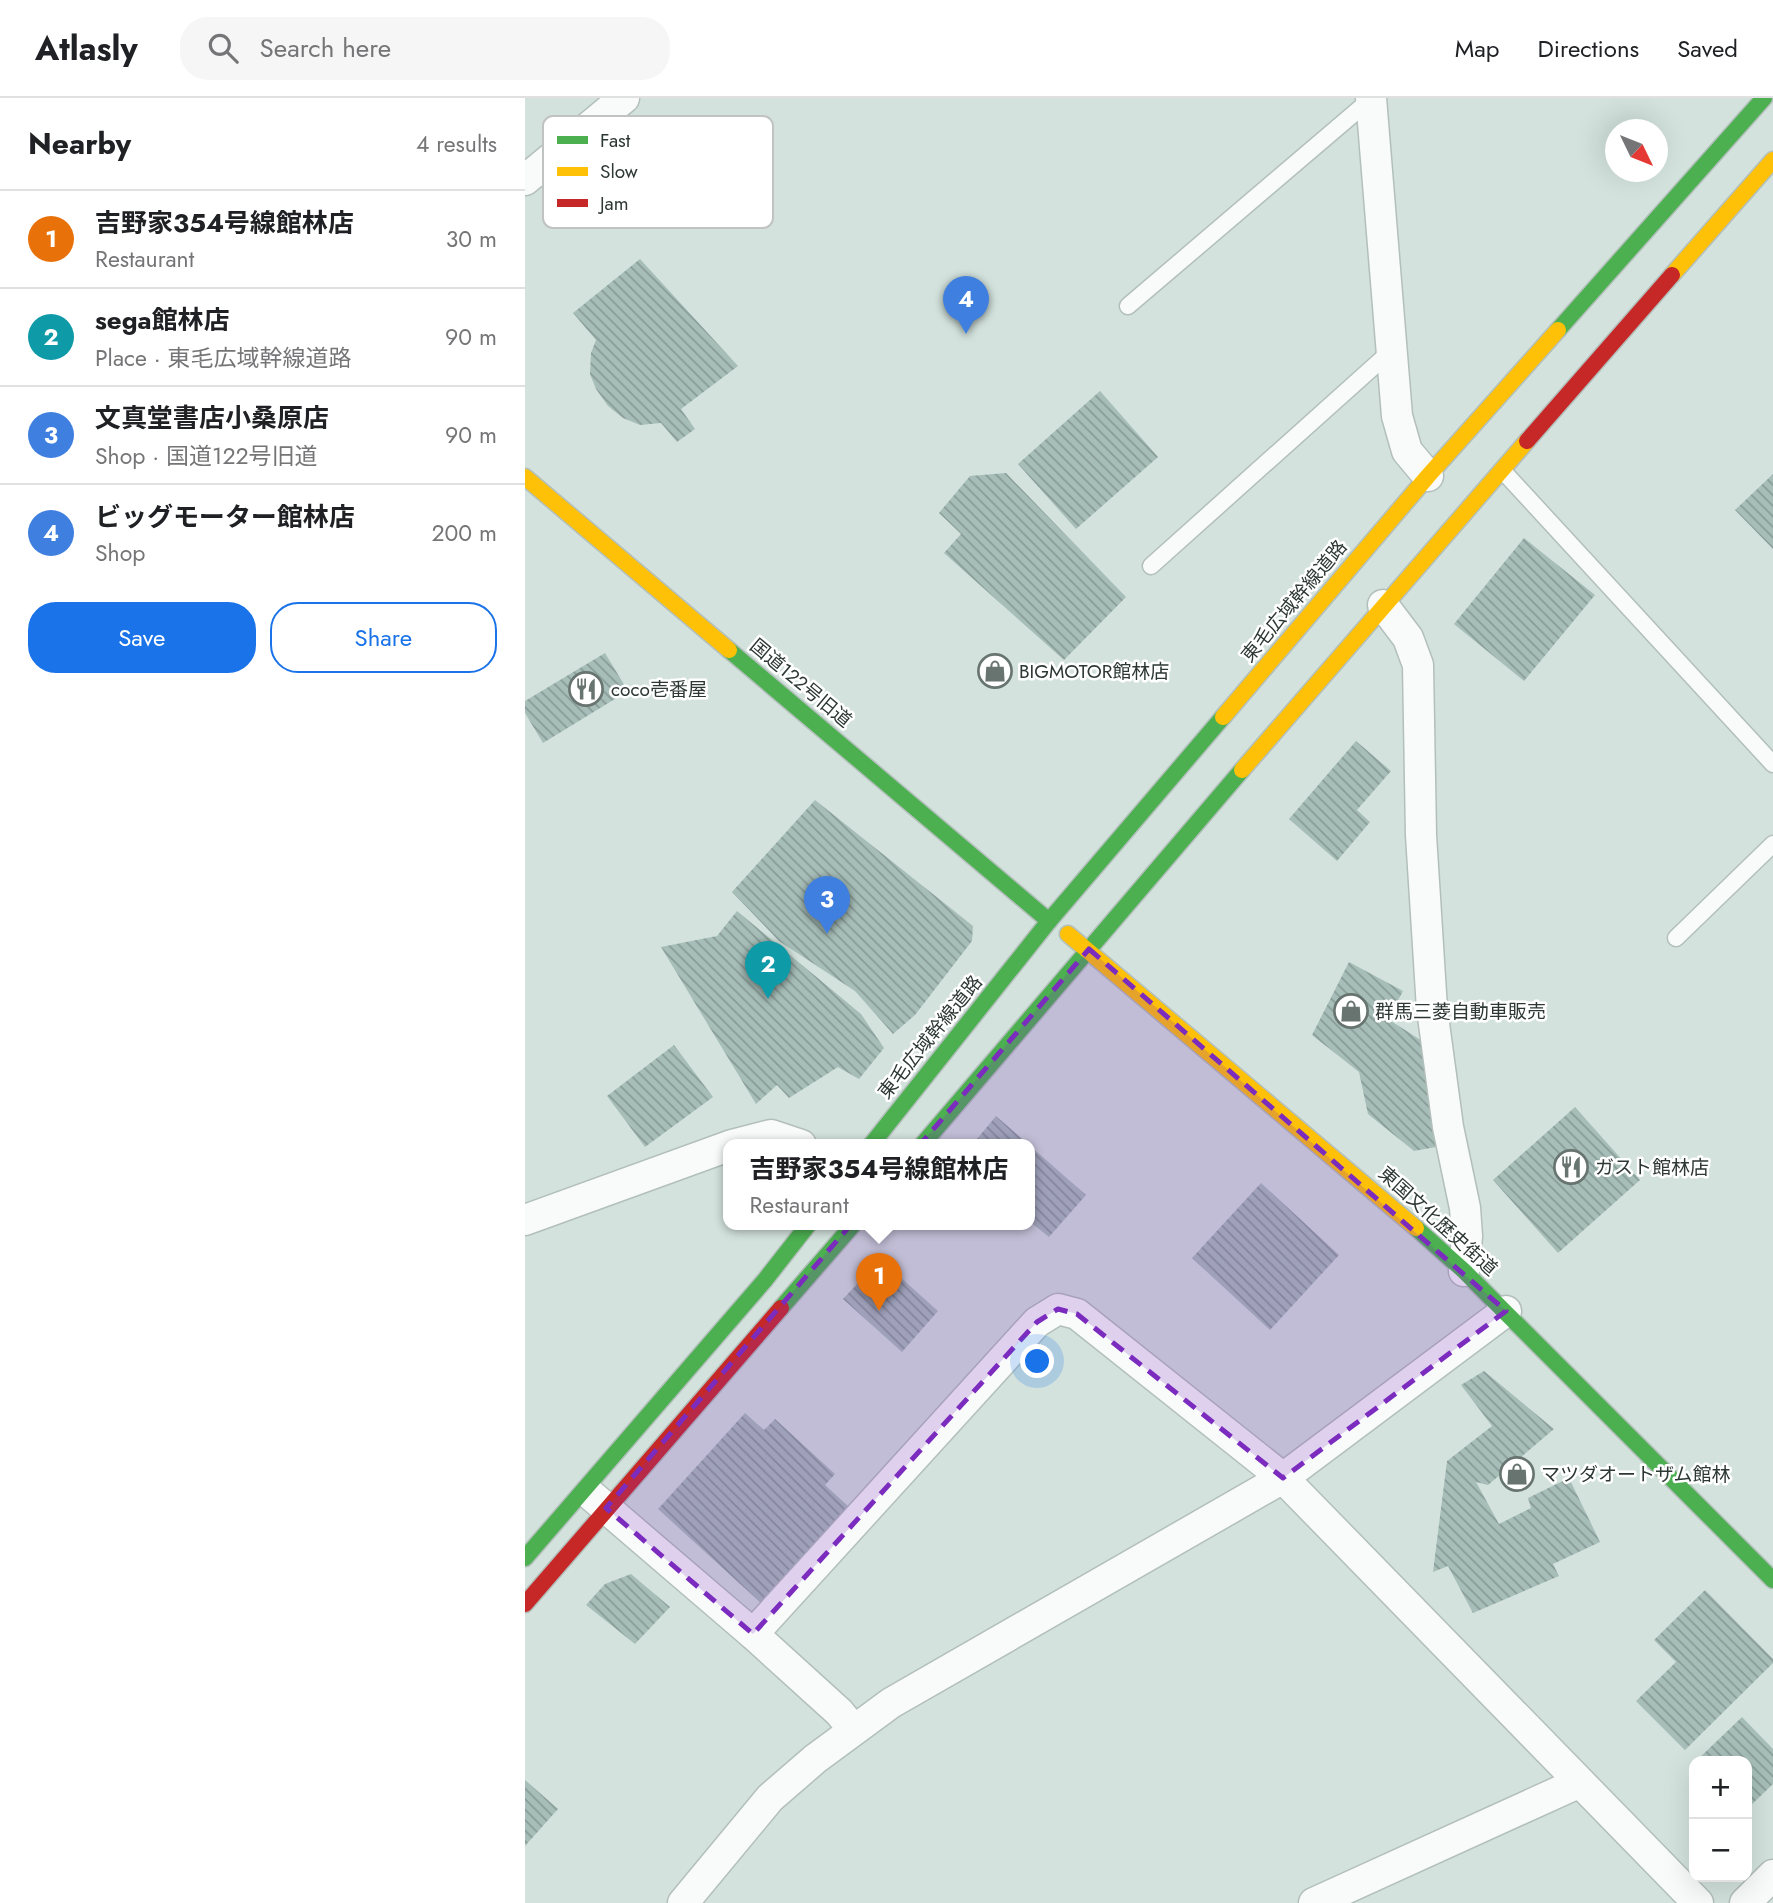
<!DOCTYPE html>
<html lang="en">
<head>
<meta charset="utf-8">
<style>
  body { margin:0; font-family:Jost,"Noto Sans JP",sans-serif; background:#f6f6f6; color:#202124 }
  .controls { position:absolute; right:21px; bottom:21px; display:grid; overflow:hidden; border-radius:14px; box-shadow:0 7px 28px #0002 }
  .controls button { width:63px; height:63px; display:grid; place-items:center; padding:0; border:0; border-bottom:2px solid #e0e0e0; background:#fff; color:#202124; font:35px sans-serif }
  .compass { position:absolute; left:1080px; top:21px; width:63px; height:63px; border-radius:50%; background:#fff; box-shadow:0 7px 28px #0002; rotate:133deg }
  .you { position:absolute; left:513px; top:1264px; width:24px; height:24px; margin:-18px; border:5px solid #fff; border-radius:50%; background:#1a73e8; box-shadow:0 0 0 10px #1a73e833 }
  .badge { display:grid; place-items:center; width:46px; height:46px; border-radius:50%; background:#1a73e8; color:#fff; font-size:23px; font-weight:700 }
  .pin { position:absolute; translate:-50% -58px; filter:drop-shadow(0 2px 4px #0008) }
  .pin::after { content:''; position:absolute; top:37px; width:24px; height:21px; background:inherit; clip-path:polygon(0 0,100% 0,50% 100%) }
  .popup { position:absolute; left:198px; top:1041px; width:312px; height:91px; box-sizing:border-box; display:grid; place-content:center; border-radius:14px; background:#fff; filter:drop-shadow(0 2px 5px #0005); font-size:23px; white-space:nowrap; color:#757577 }
  .popup b { font-size:26px; color:#202124 }
  .popup::after { content:''; position:absolute; left:50%; top:100%; margin-left:-14px; border:14px solid transparent; border-top-color:#fff }
  .list { margin:0; padding:0; list-style:none }
  h2 { display:flex; justify-content:space-between; align-items:center; height:91px; margin:0; padding:0 28px; font-size:30px }
  h2 small { font-size:23px; font-weight:400; color:#757577 }
  .list li { display:grid; grid-template-columns:46px 1fr auto; gap:21px; align-items:center; box-sizing:border-box; height:98px; padding:0 28px; border-top:2px solid #e0e0e0 }
  .list b { display:block; font-size:26px; white-space:nowrap }
  .list p { margin:0; font-size:23px; white-space:nowrap; color:#757577 }
  .list em { font-size:23px; font-style:normal; color:#757577 }
  .actions { display:flex; gap:14px; padding:21px 28px }
  .actions a { flex:1; padding:16px 0; border:2px solid #1a73e8; border-radius:28px; text-align:center; font-size:24px; color:#1a73e8 }
  .actions .main { background:#1a73e8; color:#fff }
  .icon { flex:none; width:38px; height:38px; fill:none; stroke:currentColor; stroke-width:2; stroke-linecap:round; stroke-linejoin:round }
  .map { position:relative; flex:none; width:1248px; height:1805px; overflow:hidden }
  header { display:flex; align-items:center; gap:42px; box-sizing:border-box; height:98px; padding:0 35px; background:#fff; border-bottom:2px solid #e0e0e0 }
  header strong { font-size:33px }
  nav { display:flex; gap:38px; margin-inline-start:auto; font-size:24px }
  .search { width:490px; height:63px; background:#f6f6f6; display:flex; align-items:center; gap:18px; box-sizing:border-box; padding:0 24px; border-radius:28px; color:#757577; font-size:26px }
  main { display:flex }
  aside { flex:1; background:#fff }
  .map>svg:first-child { display:block }
  .building { fill:url(#building-back-hatch) }
  .lines { fill:none; stroke-linecap:round; stroke-linejoin:round }
  .lane-casing { stroke:#b3bfbb; stroke-width:19 }
  .street-casing { stroke:#b3bfbb; stroke-width:33 }
  .fast-casing { stroke:#b3bfbb; stroke-width:19 }
  .slow-casing { stroke:#b3bfbb; stroke-width:19 }
  .jam-casing { stroke:#b3bfbb; stroke-width:19 }
  .lane { stroke:#f8fbfa; stroke-width:16 }
  .street { stroke:#f8fbfa; stroke-width:30 }
  .fast { stroke:#4caf50; stroke-width:16 }
  .slow { stroke:#ffc107; stroke-width:16 }
  .jam { stroke:#c62828; stroke-width:16 }
  .marked { fill:#7b2cbf; fill-opacity:0.2; stroke:#7b2cbf; stroke-width:5; stroke-dasharray:14 9; stroke-linejoin:round }
  .labels { text-anchor:middle; dominant-baseline:central; stroke-width:5; stroke-linejoin:round; paint-order:stroke }
  .street-label { font-size:19px; fill:#2d3834; stroke:#fff }
  .poi-label { font-size:19px; fill:#2d3834; stroke:#fff; text-anchor:start }
  .key { fill:#fff; stroke:#c0c3c2; stroke-width:2 }
  .key-label { font-size:19px; fill:#2d3834 }
</style>
</head>
<body>
<header>
<strong>Atlasly</strong>
<div class="search"><svg class="icon" aria-label="search" viewBox="0 0 24 24"><circle cx="10" cy="10" r="6"/><path d="M15 15l6 6"/></svg>Search here</div>
<nav><a>Map</a><a>Directions</a><a>Saved</a></nav>
</header>
<main>
<aside>
<h2>Nearby<small>4 results</small></h2>
<ul class="list">
<li><span class="badge" style="background:#e8710a">1</span><div><b>吉野家354号線館林店</b><p>Restaurant</p></div><em>30 m</em></li>
<li><span class="badge" style="background:#0f9aa8">2</span><div><b>sega館林店</b><p>Place · 東毛広域幹線道路</p></div><em>90 m</em></li>
<li><span class="badge" style="background:#3f7fe0">3</span><div><b>文真堂書店小桑原店</b><p>Shop · 国道122号旧道</p></div><em>90 m</em></li>
<li><span class="badge" style="background:#3f7fe0">4</span><div><b>ビッグモーター館林店</b><p>Shop</p></div><em>200 m</em></li>
</ul>
<div class="actions"><a class="main">Save</a><a>Share</a></div>
</aside>
<div class="map">
<svg width="1248" height="1805" viewBox="0 0 1248 1805">
  <defs>
    <pattern id="building-back-hatch" width="6" height="6" patternUnits="userSpaceOnUse" patternTransform="scale(1.75)"><rect width="6" height="6" fill="#a7beb8"/><path d="M-1 5l2 2M0 0l6 6M5-1l2 2" fill="none" stroke="#889b96"/></pattern>
  </defs>
  <rect width="100%" height="100%" fill="#d3e2dd"/>
  <g class="building">
    <path d="M115 161 213 268 156 311 170 331 152 344 136 325 115 327 98 320 83 308 71 291 65 276 66 255 71 242 48 215Z"/>
    <path d="M575 293 633 359 551 431 493 366Z"/>
    <path d="M481 375 601 499 539 562 419 455 436 436 414 415 445 378Z"/>
    <path d="M1248 376V451L1210 412Z"/>
    <path d="M999 440 1070 497 999 583 929 526Z"/>
    <path d="M80 555 103 593 18 645 0 615V603Z"/>
    <path d="M831 643 866 673 832 712 845 724 812 763 764 721Z"/>
    <path d="M290 702 448 828 447 843 390 917 368 936 330 893 254 843 207 794Z"/>
    <path d="M212 813 336 916 359 950 334 981 313 969 264 1000 252 987 231 1006 136 849 192 838Z"/>
    <path d="M824 864 878 893 863 921 897 943 911 1049 889 1053 843 1016 834 974 787 937Z"/>
    <path d="M149 947 188 999 120 1049 82 998Z"/>
    <path d="M1050 1009 1115 1082 1033 1155 968 1082Z"/>
    <path d="M471 1018 504 1047H447Z"/>
    <path d="M504 1047 561 1097 524 1139 504 1123Z"/>
    <path d="M736 1085 814 1157 745 1232 667 1160Z"/>
    <path d="M355 1161 413 1213 377 1254 318 1201Z"/>
    <path d="M959 1273 1029 1331 963 1387 951 1384 974 1426 1006 1410 1003 1400 1044 1380 1075 1444 1028 1466 1034 1478 948 1515 923 1468 908 1474 922 1363 967 1328 936 1287Z"/>
    <path d="M220 1315 239 1332 250 1321 310 1376 300 1387 324 1409 236 1505 133 1411Z"/>
    <path d="M106 1476 145 1509 110 1546 61 1507 80 1486Z"/>
    <path d="M1180 1492 1248 1561V1565L1160 1652 1111 1603 1151 1564 1129 1542Z"/>
    <path d="M1217 1619 1248 1651V1686L1222 1711V1663H1171Z"/>
    <path d="M0 1682 33 1711 0 1748Z"/>
  </g>
  <g class="lines">
    <g class="lane-casing">
      <g id="lane">
        <path d="M603 208 846 1"/>
        <path d="M977 372 1248 666"/>
        <path d="M626 468 866 253"/>
        <path d="M1151 840 1248 746"/>
      </g>
    </g>
    <g class="street-casing">
      <g id="street">
        <path d="M846 0 872 318 882 353 903 378"/>
        <path d="M0 82 99 0"/>
        <path d="M858 507 883 540 893 567 896 737 907 911 923 1029 940 1110 942 1138 939 1173"/>
        <path d="M207 1047 246 1037 276 1047"/>
        <path d="M0 1122 204 1048"/>
        <path d="M67 1398 228 1536 314 1614 328 1631"/>
        <path d="M228 1536 512 1224 533 1211 552 1216 758 1380 1173 1805"/>
        <path d="M158 1805 245 1700 290 1661 366 1605 758 1380 981 1213"/>
        <path d="M789 1805 1053 1685"/>
        <path d="M1220 1805 1248 1777"/>
      </g>
    </g>
    <g class="fast-casing">
      <g id="fast">
        <path d="M1033 232 1239 0"/>
        <path d="M204 552 524 823"/>
        <path d="M346 1047 524 823 698 619"/>
        <path d="M397 1047 717 672"/>
        <path d="M891 1130 939 1173 1248 1482"/>
        <path d="M256 1210 328 1127"/>
        <path d="M0 1460 240 1182 283 1127"/>
      </g>
    </g>
    <g class="slow-casing">
      <g id="slow">
        <path d="M1147 177 1248 62"/>
        <path d="M0 379 204 552"/>
        <path d="M698 619 903 378 1033 232"/>
        <path d="M717 672 1002 343"/>
        <path d="M543 836 891 1130"/>
      </g>
    </g>
    <g class="jam-casing">
      <g id="jam">
        <path d="M1002 343 1147 177"/>
        <path d="M0 1506 256 1210"/>
      </g>
    </g>
    <use href="#lane" class="lane"/>
    <use href="#street" class="street"/>
    <use href="#fast" class="fast"/>
    <use href="#slow" class="slow"/>
    <use href="#jam" class="jam"/>
  </g>
  <path class="marked" d="M564 851 981 1213 758 1380 552 1216 533 1211 512 1224 228 1536 81 1410Z"/>
  <defs>
    <g id="shop-ring" transform="scale(1.75)"><circle r="9.5" fill="#fff" stroke="#67746f" stroke-width="1.5"/><path d="M-5-2.5h2.3a2.7 3.5 0 0 1 5.4 0H5L5.5 6h-11ZM-1.5-2.5h3a1.5 2.3 0 0 0-3 0Z" fill="#67746f"/></g>
    <g id="restaurant-ring" transform="scale(1.75)"><circle r="9.5" fill="#fff" stroke="#67746f" stroke-width="1.5"/><path d="M-5-6h1v4h1v-4h1v4h1v-4h1v5L-1.5 .5V6h-2V.5L-5-1ZM5-6V6H3V1.5H1.5Q1.5-4 5-6Z" fill="#67746f"/></g>
  </defs>
  <g fill-rule="evenodd">
    <use href="#shop-ring" x="470" y="573"/>
    <use href="#restaurant-ring" x="61" y="591"/>
    <use href="#shop-ring" x="826" y="913"/>
    <use href="#restaurant-ring" x="1046" y="1069"/>
    <use href="#shop-ring" x="992" y="1376"/>
  </g>
  <g class="labels">
    <g class="street-label">
      <text transform="translate(769 503) rotate(-50)">東毛広域幹線道路</text>
      <text transform="translate(276 585) rotate(40)">国道122号旧道</text>
      <text transform="translate(405 939) rotate(-51)">東毛広域幹線道路</text>
      <text transform="translate(913 1123) rotate(42)">東国文化歴史街道</text>
    </g>
    <g class="poi-label">
      <text x="494" y="573">BIGMOTOR館林店</text>
      <text x="86" y="591">coco壱番屋</text>
      <text x="850" y="913">群馬三菱自動車販売</text>
      <text x="1070" y="1069">ガスト館林店</text>
      <text x="1016" y="1376">マツダオートザム館林</text>
    </g>
  </g>
  <rect x="18" y="18" width="230" height="112" rx="10" class="key"/>
  <rect x="32" y="38" width="31" height="8" fill="#4caf50"/>
  <rect x="32" y="69" width="31" height="9" fill="#ffc107"/>
  <rect x="32" y="101" width="31" height="8" fill="#c62828"/>
  <g class="key-label">
    <text x="75" y="49">Fast</text>
    <text x="75" y="80">Slow</text>
    <text x="75" y="112">Jam</text>
  </g>
</svg>
<div class="controls">
<button>+</button>
<button>−</button>
</div>
<svg class="compass" viewBox="-18 -18 36 36"><path d="M0-13l5 13h-10z" fill="#e53935"/><path d="M0 13l5-13h-10z" fill="#757577"/></svg>
<div class="you"></div>
<div class="pin badge" style="left:354px;top:1213px;background:#e8710a">1</div>
<div class="popup"><b>吉野家354号線館林店</b>Restaurant</div>
<div class="pin badge" style="left:243px;top:901px;background:#0f9aa8">2</div>
<div class="pin badge" style="left:302px;top:836px;background:#3f7fe0">3</div>
<div class="pin badge" style="left:441px;top:236px;background:#3f7fe0">4</div>
</div>
</main>
</body>
</html>
